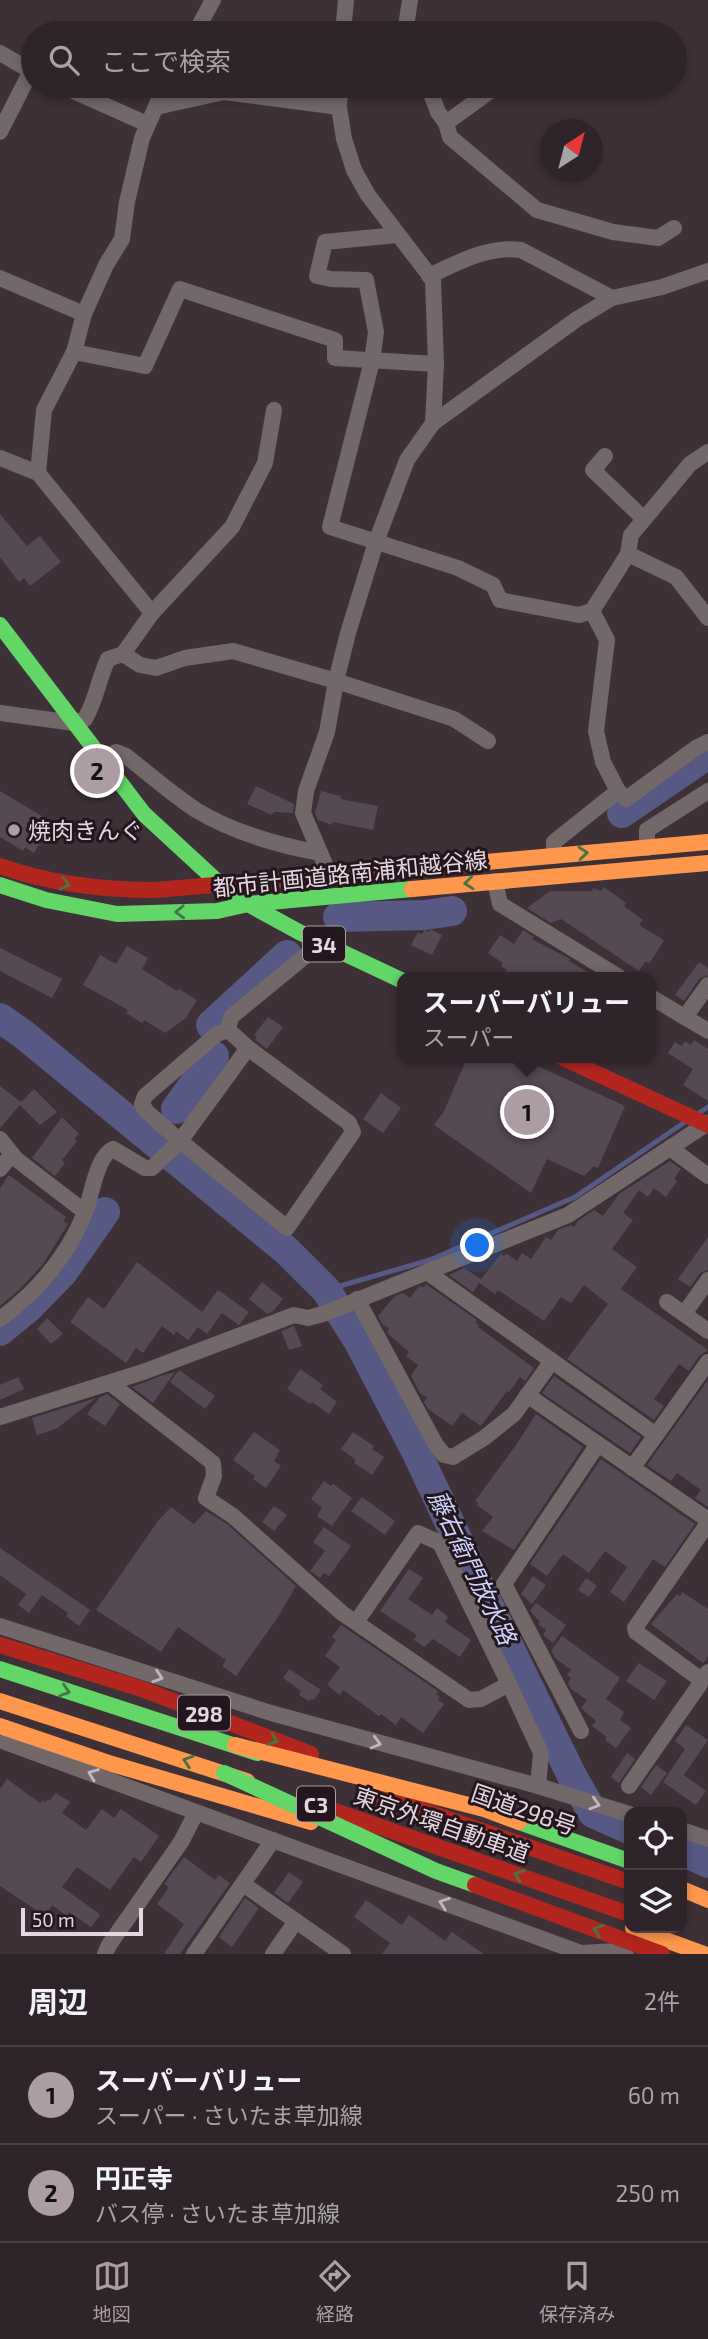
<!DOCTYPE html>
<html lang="ja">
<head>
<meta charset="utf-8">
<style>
  body { margin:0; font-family:"Exo 2","Noto Sans JP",sans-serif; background:#3a3035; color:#f1f3f6 }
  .controls { position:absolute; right:21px; bottom:21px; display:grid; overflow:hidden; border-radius:14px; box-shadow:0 4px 10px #0003 }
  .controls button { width:63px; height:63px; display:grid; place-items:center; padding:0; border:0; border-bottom:2px solid #494146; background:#2e2429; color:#f1f3f6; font:35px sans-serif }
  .compass { position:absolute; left:540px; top:119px; width:63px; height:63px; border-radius:50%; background:#2e2429; box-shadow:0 4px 10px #0003; rotate:36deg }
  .scale { position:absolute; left:21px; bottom:18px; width:122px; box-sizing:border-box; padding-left:7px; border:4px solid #e7d6df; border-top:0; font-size:19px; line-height:24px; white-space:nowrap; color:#e7d6df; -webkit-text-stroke:5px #23171d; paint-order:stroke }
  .you { position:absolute; left:478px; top:1246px; width:24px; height:24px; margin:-18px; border:5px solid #fff; border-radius:50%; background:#1a73e8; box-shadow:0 0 0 10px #1a73e833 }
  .badge { display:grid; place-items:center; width:46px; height:46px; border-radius:50%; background:#ac9ca4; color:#111; font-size:23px; font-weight:700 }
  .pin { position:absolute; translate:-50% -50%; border:4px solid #fff; box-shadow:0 2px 7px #0006 }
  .popup { position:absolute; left:397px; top:972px; width:259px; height:91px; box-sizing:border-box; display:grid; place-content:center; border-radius:14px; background:#2e2429; filter:drop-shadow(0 2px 5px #0005); font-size:23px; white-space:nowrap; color:#a7a4a8 }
  .popup b { font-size:26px; color:#f1f3f6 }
  .popup::after { content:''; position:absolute; left:50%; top:100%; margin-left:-14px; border:14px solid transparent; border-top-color:#2e2429 }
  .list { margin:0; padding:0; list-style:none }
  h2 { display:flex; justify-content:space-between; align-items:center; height:91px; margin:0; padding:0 28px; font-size:30px }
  h2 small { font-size:23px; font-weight:400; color:#a7a4a8 }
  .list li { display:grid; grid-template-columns:46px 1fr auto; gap:21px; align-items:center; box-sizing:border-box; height:98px; padding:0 28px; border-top:2px solid #494146 }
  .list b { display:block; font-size:26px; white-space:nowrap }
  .list p { margin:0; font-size:23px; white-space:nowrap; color:#a7a4a8 }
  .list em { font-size:23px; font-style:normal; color:#a7a4a8 }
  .icon { flex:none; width:38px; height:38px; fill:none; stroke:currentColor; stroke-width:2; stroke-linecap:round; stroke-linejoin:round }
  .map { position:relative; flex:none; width:708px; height:1954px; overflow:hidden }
  .search { position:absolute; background:#2e2429; box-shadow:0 4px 10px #0003; left:21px; right:21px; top:21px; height:77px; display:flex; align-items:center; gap:18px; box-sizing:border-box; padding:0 24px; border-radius:38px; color:#a7a4a8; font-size:26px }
  .sheet { height:287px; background:#2e2429 }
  nav { display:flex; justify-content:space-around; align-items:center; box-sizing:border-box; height:98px; border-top:2px solid #494146; background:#2e2429; font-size:19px; color:#a7a4a8 }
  nav a { display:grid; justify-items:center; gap:4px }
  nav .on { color:#ac9ca4 }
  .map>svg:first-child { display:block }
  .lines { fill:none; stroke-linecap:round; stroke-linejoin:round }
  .stream { stroke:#575883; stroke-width:5 }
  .river { stroke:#575883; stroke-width:30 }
  .building { fill:#554954 }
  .street { stroke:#726769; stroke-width:16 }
  .fast { stroke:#63d668; stroke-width:16 }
  .slow { stroke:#ff974d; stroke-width:16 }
  .jam { stroke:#b3261e; stroke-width:16 }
  .fast-bridge { stroke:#63d668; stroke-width:16 }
  .slow-bridge { stroke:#ff974d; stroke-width:16 }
  .jam-bridge { stroke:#b3261e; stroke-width:16 }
  .oneway { stroke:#437642 }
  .oneway2 { stroke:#c4b5bc }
  .poi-dot { fill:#ac9ca4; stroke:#23171d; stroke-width:2.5 }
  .labels { text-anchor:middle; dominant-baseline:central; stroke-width:6; stroke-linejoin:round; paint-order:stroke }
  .shield { fill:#23171d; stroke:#ac9da5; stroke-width:2 }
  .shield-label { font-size:21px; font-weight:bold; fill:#e7d6df }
  .poi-label { font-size:23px; fill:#e7d6df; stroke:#23171d; text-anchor:start }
  .street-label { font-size:23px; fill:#e7d6df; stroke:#23171d }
  .water-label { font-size:24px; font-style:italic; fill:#ced2ff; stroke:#23171d }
</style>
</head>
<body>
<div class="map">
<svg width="708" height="1954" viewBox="0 0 708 1954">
  <rect width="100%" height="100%" fill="#3e3037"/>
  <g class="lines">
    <g class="stream">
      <path d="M699 1113 708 1107"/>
      <path d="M326 1290 430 1260 575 1197 685 1122"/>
    </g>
    <g class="river">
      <path d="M622 813 708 754"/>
      <path d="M338 917 425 915 452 911"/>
      <path d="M0 1018 23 1034 287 1251 326 1290 359 1342 416 1451 483 1594 572 1776 593 1813 629 1829"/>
      <path d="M211 1025 287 955"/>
      <path d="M176 1109 214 1056"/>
      <path d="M0 1331 28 1308 63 1272 105 1212"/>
      <path d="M682 1851 708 1863"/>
    </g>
  </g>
  <g class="building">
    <path d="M0 514 27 546 40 536 61 562 30 586 24 578 19 582 0 557Z"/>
    <path d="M256 786 294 804 293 813 274 812 272 815 247 804Z"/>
    <path d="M0 791 52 822 34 853 25 847 23 851 0 837Z"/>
    <path d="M321 791 341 796 340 799 378 806 373 830 333 822 332 825 318 820 315 813Z"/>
    <path d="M604 887 626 903 624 906 643 920 639 925 664 940 655 955 649 963 646 961 639 971 561 919 551 923 527 908 550 891H592L593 888 601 891Z"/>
    <path d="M430 929 442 935 432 955 411 945 418 932 422 934 424 930 429 932Z"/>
    <path d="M523 930 534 937 532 939 570 959 569 961 596 977H514L506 972 507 970 501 966 503 963 488 953 500 935 514 944Z"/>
    <path d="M127 946 148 958 142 969 177 991 179 989 197 1000 186 1018 165 1033 144 1020 142 1023 126 1013 128 1010 83 985 100 955 116 964Z"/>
    <path d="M0 948 62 979 52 998 0 971Z"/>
    <path d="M699 962 708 968V975L699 979 684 1001 675 995Z"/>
    <path d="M268 1017 283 1027 267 1049 255 1040 257 1037 254 1035Z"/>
    <path d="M694 1040 708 1049V1101L683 1085 693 1069 668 1053 675 1042 682 1046 685 1041 691 1045Z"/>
    <path d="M467 1058H520L625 1106 598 1168 594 1166 584 1176 547 1159 531 1193 434 1125 444 1111Z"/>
    <path d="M0 1086 21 1102 34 1089 57 1112 40 1125 20 1105 0 1128Z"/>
    <path d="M381 1093 401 1108 383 1133 363 1119Z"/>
    <path d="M62 1117 79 1134 74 1139 77 1141 62 1160 65 1163 55 1176 32 1158Z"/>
    <path d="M670 1161 681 1169 674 1179 677 1181 666 1197 654 1188 648 1197 639 1190 623 1213 633 1220 612 1249 637 1267 621 1289 708 1350 699 1356 689 1371 679 1364 654 1399 664 1406 654 1420 567 1359 608 1304 584 1285 571 1303 561 1297 544 1321 498 1290 495 1294 479 1283 473 1292 449 1275 464 1268 481 1279 501 1254 504 1256 506 1253 517 1261 522 1253 531 1259 546 1237 551 1240 558 1230 571 1225 574 1227 578 1221 594 1210 603 1216 619 1194Z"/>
    <path d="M9 1175 66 1217 63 1221 68 1224 43 1264 20 1289 0 1306V1188Z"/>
    <path d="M708 1237V1270L700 1273 690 1287 678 1279Z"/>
    <path d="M137 1262 202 1312 218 1290 249 1312 239 1325 222 1313 207 1334 198 1327 188 1340 176 1331 174 1335 162 1326 143 1353 136 1348 126 1363 70 1322 88 1297 104 1309Z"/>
    <path d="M262 1282 283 1299 272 1312 267 1314 249 1299Z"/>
    <path d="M426 1284 477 1320 475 1322 479 1325 478 1327 534 1368 525 1381 520 1377 509 1392 507 1391 481 1426 462 1413 452 1426 428 1409 424 1402 427 1398 420 1393 411 1376 418 1365 406 1356 409 1352 387 1333 389 1328 382 1324 378 1316 395 1296 403 1293 410 1298 419 1286 424 1287Z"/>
    <path d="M47 1318 63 1334 51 1344 37 1329Z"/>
    <path d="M294 1326 302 1346 289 1350 281 1331Z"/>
    <path d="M300 1369 323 1385 320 1389 337 1402 329 1414 312 1402 310 1404 287 1389Z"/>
    <path d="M179 1370 215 1396 205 1409 170 1382Z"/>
    <path d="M175 1372 153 1403 132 1387 161 1376Z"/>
    <path d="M554 1376 641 1437 630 1453 542 1393Z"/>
    <path d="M18 1377 24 1389 0 1400V1385Z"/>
    <path d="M708 1380V1507L695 1498 701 1490 677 1473 671 1481 647 1465Z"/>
    <path d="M107 1394 120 1404 105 1426 87 1414 100 1397Z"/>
    <path d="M96 1398 56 1429 37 1435 32 1418Z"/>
    <path d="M536 1414 583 1447 514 1550 482 1531 493 1517 477 1505 478 1503 475 1501 516 1445Z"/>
    <path d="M254 1432 280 1450 274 1461 281 1466 266 1488 253 1479 255 1476 233 1460Z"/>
    <path d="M353 1432 374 1446 372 1449 384 1457 372 1475 354 1463 356 1460 341 1449Z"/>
    <path d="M601 1459 695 1524 665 1567 653 1559 624 1602 610 1592 627 1567 605 1551 589 1573 563 1554 547 1576 530 1564Z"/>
    <path d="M324 1481 331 1486 333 1484 352 1498 332 1526 317 1516 322 1508 311 1499Z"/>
    <path d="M362 1497 395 1521 385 1535 351 1511Z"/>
    <path d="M274 1506 287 1515 274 1531 262 1522Z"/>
    <path d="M171 1507 194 1524 206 1511 227 1524 296 1586 276 1620 236 1676 222 1666 226 1660 178 1627 161 1652 96 1610 158 1521Z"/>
    <path d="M324 1527 351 1546 329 1576 324 1573 320 1578 310 1571 325 1551 313 1542Z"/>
    <path d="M0 1548 90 1610 79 1626 66 1616 68 1613 42 1595 29 1613 18 1605 26 1594 0 1575Z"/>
    <path d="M409 1569 423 1578 408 1599 432 1615 437 1608 448 1617 445 1622 471 1640 460 1657 433 1639 424 1647 414 1640 417 1635 380 1611Z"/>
    <path d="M533 1576 546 1585 532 1604 521 1594Z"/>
    <path d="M586 1578 597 1586 589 1597 578 1590Z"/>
    <path d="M682 1592 708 1609V1656L703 1663 651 1624 677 1594 680 1596Z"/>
    <path d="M536 1603 566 1625 553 1643 543 1635 546 1630 538 1624 540 1622 530 1611Z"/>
    <path d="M341 1625 438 1691 436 1694 440 1697 438 1700 444 1704 423 1733 401 1717 396 1725 381 1714 379 1716 343 1690 340 1695 327 1685 340 1667 325 1656 336 1640 332 1637Z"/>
    <path d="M562 1636 620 1678 606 1699 624 1712 620 1720 631 1728 616 1748 605 1740 607 1737 592 1726 596 1721 581 1708 587 1700 571 1689 568 1683 571 1678 567 1675 571 1670 555 1658 551 1651Z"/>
    <path d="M639 1663 667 1681 654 1700 626 1681Z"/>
    <path d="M289 1669 321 1690 314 1700 311 1699 309 1701 299 1695 301 1691 283 1678Z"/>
    <path d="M686 1725 708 1740 684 1775 706 1791 696 1805 663 1782 685 1749 675 1741Z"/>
    <path d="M627 1753 635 1759 619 1783 611 1777Z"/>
    <path d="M656 1765 667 1773 651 1795 641 1787Z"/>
    <path d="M7 1779 40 1803 42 1800 45 1802 48 1799 50 1800 56 1793 70 1802 62 1813 86 1830 102 1809 114 1818 121 1809 159 1836 141 1862 134 1857 110 1890 77 1867 62 1887 98 1913 100 1915 91 1927 69 1912 67 1916 52 1905 45 1916 0 1886V1789Z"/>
    <path d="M184 1857 215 1880 219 1875 230 1883 180 1954H164L184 1924 157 1904 169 1887 164 1884Z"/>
    <path d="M289 1872 303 1882 288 1903 274 1893Z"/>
    <path d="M245 1898 259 1908 232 1947 219 1937Z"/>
    <path d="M366 1900 402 1925 409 1915 445 1941 452 1932 484 1954H382L390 1943 354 1917Z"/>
  </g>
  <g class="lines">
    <g class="street">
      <path d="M195 33 213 0"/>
      <path d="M343 33 346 0"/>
      <path d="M405 33 410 0"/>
      <path d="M570 33 572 32"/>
      <path d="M0 53 33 72"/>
      <path d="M62 86 147 124"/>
      <path d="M428 86 438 112 446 123"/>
      <path d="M497 86 446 123 450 137 537 210 613 232 658 238 674 228"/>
      <path d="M156 107 224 92 339 107"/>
      <path d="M0 132 31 71"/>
      <path d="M397 235 325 242 317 276 331 279 366 280 376 332 372 361 330 527 458 568 493 585 500 600 579 615 592 611"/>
      <path d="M429 276C457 263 489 245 521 250L612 298"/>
      <path d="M0 278 84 314"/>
      <path d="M74 352 145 366 180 289 335 340V358L436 364"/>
      <path d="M433 423 577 319 612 298 662 287 708 271"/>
      <path d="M605 456 593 470 644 519"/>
      <path d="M0 458 38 473 152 613"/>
      <path d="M38 473 44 410 74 352 84 314 106 265 122 239 127 202 142 138 165 86"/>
      <path d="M628 554 676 577 708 618"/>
      <path d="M123 654 140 665 156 668 185 658 233 651 336 681 454 719 488 741"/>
      <path d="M0 713 74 723 85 719C97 698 98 680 108 659L123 654 152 613 232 527 265 463 274 410"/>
      <path d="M100 759 116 752 126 756C149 774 172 794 196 810 234 833 277 845 320 853"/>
      <path d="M618 791 626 799 696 748 708 742"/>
      <path d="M647 848V830L708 791"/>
      <path d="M554 856V842L618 791 603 762 596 731 607 640 592 611 628 554 631 535 690 464 708 452"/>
      <path d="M330 876 303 813 306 791 327 732 336 681 348 633 376 542 407 460 433 423 436 364 433 280 368 195 354 170 344 139 339 107 340 86"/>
      <path d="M495 881 500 904 619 977"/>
      <path d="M651 997 708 1031"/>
      <path d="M685 1017 708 985"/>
      <path d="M228 1030 231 1017 321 943"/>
      <path d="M0 1139 16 1159 85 1212"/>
      <path d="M670 1148 708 1176"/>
      <path d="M0 1169 12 1154"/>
      <path d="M427 1272 656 1435 708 1362"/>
      <path d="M357 1299 436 1445 444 1455 453 1457 484 1438 514 1414 552 1361"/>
      <path d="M667 1302 708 1331"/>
      <path d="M684 1314 708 1280"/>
      <path d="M0 1319C38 1291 69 1254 86 1210 92 1193 97 1156 113 1149L145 1168H152L180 1141 146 1111 142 1104 145 1096 217 1034 228 1030 248 1048 349 1123 353 1132 287 1228 180 1141 248 1048"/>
      <path d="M110 1383 213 1463 214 1476 206 1498 233 1516 342 1613 469 1700 481 1699 509 1684 541 1753 538 1786"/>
      <path d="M527 1395 708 1520"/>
      <path d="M0 1417 143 1372 294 1315 308 1318 323 1314 568 1215 708 1123"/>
      <path d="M632 1468 656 1435"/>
      <path d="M708 1523 635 1628 636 1632 700 1679 704 1677 708 1672"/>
      <path d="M361 1615 418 1533 440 1543 509 1684"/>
      <path d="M0 1626 271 1713 538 1786 629 1814"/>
      <path d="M581 1731 504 1584 598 1444"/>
      <path d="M5 1742 581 1953 616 1951 626 1954"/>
      <path d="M629 1786 700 1684V1679"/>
      <path d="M682 1830 708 1839"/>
      <path d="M243 1884 343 1954"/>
      <path d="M105 1954 109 1945 181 1842 196 1813"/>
      <path d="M194 1954 273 1840"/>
      <path d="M273 1954 296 1921"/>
    </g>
    <g class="fast">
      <path d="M0 625 144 814 222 886 248 904 299 932 403 981"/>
      <path d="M0 885 46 900 117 914 217 911 248 904 412 889"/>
      <path d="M0 1669 257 1753"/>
    </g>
    <g class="slow">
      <path d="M442 866 708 842"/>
      <path d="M412 889 708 863"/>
      <path d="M0 1701 247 1781"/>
      <path d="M0 1726 112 1764 311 1822"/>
      <path d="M682 1889 708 1900"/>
      <path d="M633 1928 704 1954"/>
    </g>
    <g class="jam">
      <path d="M0 866C51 884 101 890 155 890L442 866"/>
      <path d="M563 1058 708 1125"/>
      <path d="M0 1645 142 1689 311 1754"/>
      <path d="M365 1790 629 1882"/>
      <path d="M315 1804 629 1914"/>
    </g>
    <g class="fast-bridge">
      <path d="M224 1773 436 1871 475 1885"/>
      <path d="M519 1822 629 1861"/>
    </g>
    <path class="slow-bridge" d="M235 1745 484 1809 519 1822"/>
    <path class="jam-bridge" d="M475 1885 662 1954"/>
  </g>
  <defs><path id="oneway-chevron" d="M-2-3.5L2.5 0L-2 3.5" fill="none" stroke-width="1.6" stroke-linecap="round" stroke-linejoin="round" transform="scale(1.75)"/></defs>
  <g class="oneway">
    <use href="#oneway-chevron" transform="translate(583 853) rotate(-5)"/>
    <use href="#oneway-chevron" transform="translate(469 883) rotate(174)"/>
    <use href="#oneway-chevron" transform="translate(65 884) rotate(14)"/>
    <use href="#oneway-chevron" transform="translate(180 912) rotate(178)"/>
    <use href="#oneway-chevron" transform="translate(65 1691) rotate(18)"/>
    <use href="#oneway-chevron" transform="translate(273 1740) rotate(21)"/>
    <use href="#oneway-chevron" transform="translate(188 1761) rotate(-162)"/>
    <use href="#oneway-chevron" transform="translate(519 1875) rotate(-160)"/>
    <use href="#oneway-chevron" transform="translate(598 1930) rotate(-160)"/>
  </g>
  <g class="oneway2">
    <use href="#oneway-chevron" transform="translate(158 1677) rotate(18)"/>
    <use href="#oneway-chevron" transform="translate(376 1743) rotate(15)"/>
    <use href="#oneway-chevron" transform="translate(93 1774) rotate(-159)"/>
    <use href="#oneway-chevron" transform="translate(595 1804) rotate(17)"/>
    <use href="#oneway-chevron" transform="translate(444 1903) rotate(-160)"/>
  </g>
  <circle class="poi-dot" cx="14" cy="830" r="7"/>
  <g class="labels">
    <g class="shield">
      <rect x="303" y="926.5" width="42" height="35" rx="5"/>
      <rect x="178" y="1695.5" width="52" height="35" rx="5"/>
      <rect x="297" y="1786.5" width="38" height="35" rx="5"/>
    </g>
    <g class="shield-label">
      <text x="324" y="944">34</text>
      <text x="204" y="1713">298</text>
      <text x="316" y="1804">C3</text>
    </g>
    <g class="poi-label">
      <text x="28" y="830">焼肉きんぐ</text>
    </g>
    <g class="street-label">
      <text transform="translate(350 873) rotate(-6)">都市計画道路南浦和越谷線</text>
      <text transform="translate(524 1809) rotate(19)">国道298号</text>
      <text transform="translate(442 1824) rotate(19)">東京外環自動車道</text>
    </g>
    <g class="water-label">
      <text transform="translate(473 1567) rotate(64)">藤右衛門放水路</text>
    </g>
  </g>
</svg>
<div class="controls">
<button><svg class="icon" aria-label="locate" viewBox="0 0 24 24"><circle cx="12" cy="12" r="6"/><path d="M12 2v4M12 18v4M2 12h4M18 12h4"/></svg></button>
<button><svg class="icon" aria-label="layers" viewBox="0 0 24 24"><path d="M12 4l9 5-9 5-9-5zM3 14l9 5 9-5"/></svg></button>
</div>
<svg class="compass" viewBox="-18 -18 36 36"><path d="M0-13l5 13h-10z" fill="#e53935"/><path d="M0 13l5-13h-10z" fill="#a7a4a8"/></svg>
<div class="scale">50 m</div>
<div class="you"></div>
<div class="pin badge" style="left:527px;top:1112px">1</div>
<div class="popup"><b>スーパーバリュー</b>スーパー</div>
<div class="pin badge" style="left:97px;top:771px">2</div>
<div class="search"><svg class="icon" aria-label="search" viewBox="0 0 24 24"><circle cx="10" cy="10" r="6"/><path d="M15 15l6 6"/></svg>ここで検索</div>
</div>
<section class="sheet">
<h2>周辺<small>2件</small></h2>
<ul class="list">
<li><span class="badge">1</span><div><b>スーパーバリュー</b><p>スーパー · さいたま草加線</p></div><em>60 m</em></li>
<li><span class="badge">2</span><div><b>円正寺</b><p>バス停 · さいたま草加線</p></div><em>250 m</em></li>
</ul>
</section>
<nav>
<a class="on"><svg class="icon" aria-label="map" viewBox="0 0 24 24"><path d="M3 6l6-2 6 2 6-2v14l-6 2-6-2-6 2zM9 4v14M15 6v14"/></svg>地図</a>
<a><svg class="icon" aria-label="directions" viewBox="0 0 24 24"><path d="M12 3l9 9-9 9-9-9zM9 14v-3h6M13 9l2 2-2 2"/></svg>経路</a>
<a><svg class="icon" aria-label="saved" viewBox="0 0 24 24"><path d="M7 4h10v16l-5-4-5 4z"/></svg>保存済み</a>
</nav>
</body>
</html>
